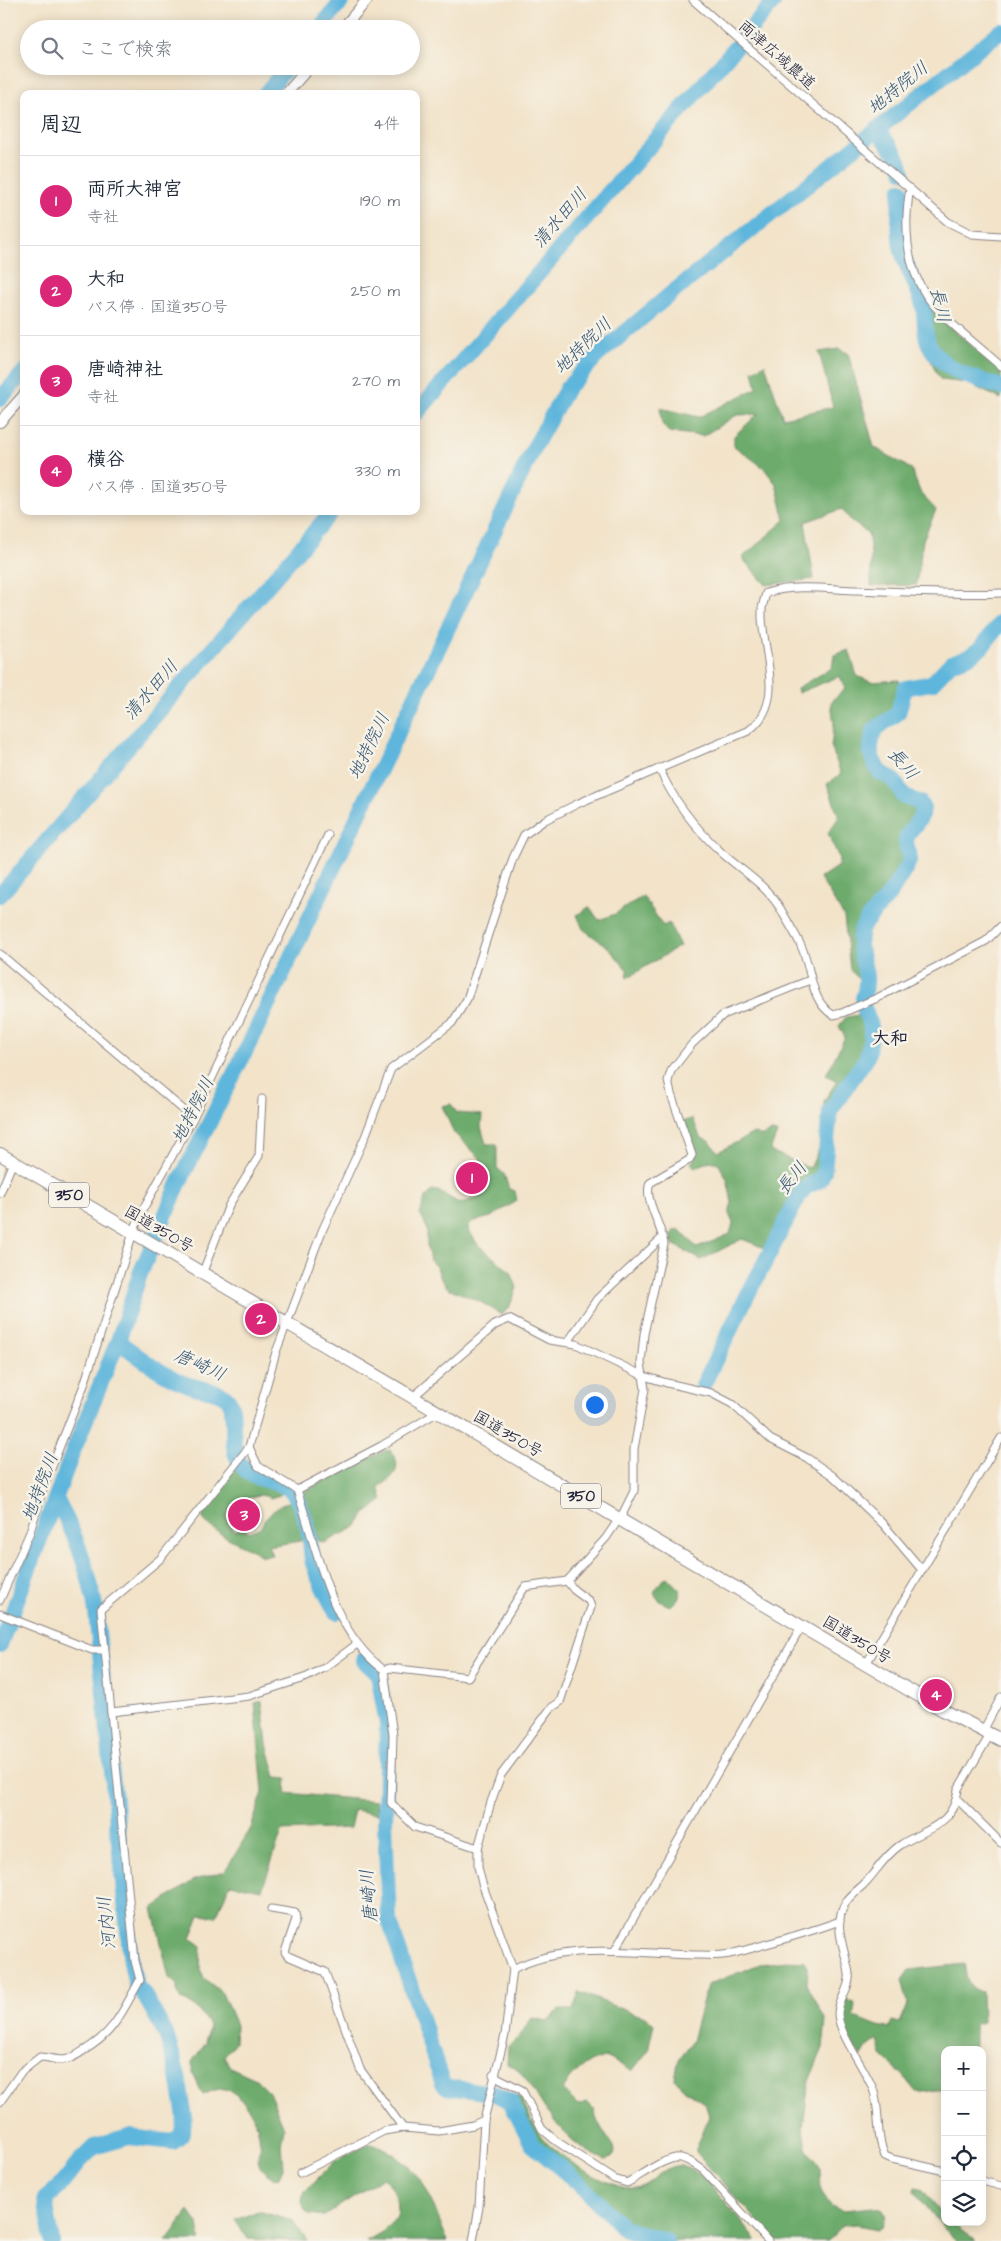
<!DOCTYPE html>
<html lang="ja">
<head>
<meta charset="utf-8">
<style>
  body { margin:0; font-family:"Architects Daughter","Klee One",sans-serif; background:#f6f6f7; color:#1f2937 }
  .controls { position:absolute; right:15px; bottom:15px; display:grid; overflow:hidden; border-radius:10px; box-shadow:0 2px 12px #0003 }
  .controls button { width:45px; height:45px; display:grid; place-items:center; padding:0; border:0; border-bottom:1px solid #e0e1e3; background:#fff; color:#1f2937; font:25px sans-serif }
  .you { position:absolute; left:594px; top:1404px; width:18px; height:18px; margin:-12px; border:4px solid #fff; border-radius:50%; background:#1a73e8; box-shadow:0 0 0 8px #1a73e833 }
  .badge { display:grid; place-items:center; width:32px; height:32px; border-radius:50%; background:#db2777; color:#fff; font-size:16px; font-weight:700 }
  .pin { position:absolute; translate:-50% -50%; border:2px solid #fff; box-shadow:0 1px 5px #0006 }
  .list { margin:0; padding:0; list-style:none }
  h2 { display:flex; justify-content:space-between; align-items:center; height:65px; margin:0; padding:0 20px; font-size:21px }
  h2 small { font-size:16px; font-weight:400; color:#747a83 }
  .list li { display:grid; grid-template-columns:32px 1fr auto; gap:15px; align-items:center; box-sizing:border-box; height:90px; padding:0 20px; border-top:1px solid #e0e1e3 }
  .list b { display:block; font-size:19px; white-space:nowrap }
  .list p { margin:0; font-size:16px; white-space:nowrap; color:#747a83 }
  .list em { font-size:16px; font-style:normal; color:#747a83 }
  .icon { flex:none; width:28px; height:28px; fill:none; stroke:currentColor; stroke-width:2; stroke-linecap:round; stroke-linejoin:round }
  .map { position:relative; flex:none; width:1001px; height:2241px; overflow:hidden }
  .search { position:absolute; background:#fff; box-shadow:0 2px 12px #0003; left:20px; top:20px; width:400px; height:55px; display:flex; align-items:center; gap:12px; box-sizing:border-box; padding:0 18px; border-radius:28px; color:#747a83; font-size:19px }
  .panel { position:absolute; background:#fff; box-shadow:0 2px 12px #0003; left:20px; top:90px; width:400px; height:425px; border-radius:10px }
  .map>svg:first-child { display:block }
  .forest { fill:#6dab6c; stroke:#486654 }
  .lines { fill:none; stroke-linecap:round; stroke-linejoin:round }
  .river { stroke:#5fb6dc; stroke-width:16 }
  .street-casing { stroke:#8a8282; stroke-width:9 }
  .secondary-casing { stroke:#8a8282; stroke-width:12 }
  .highway-casing { stroke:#8a8282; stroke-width:14 }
  .street { stroke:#fff; stroke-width:7 }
  .secondary { stroke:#fff; stroke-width:10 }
  .highway { stroke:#fff; stroke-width:12 }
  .labels { text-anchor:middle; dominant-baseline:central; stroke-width:5; stroke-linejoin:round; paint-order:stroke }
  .shield { fill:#f7f3e8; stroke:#62616f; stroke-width:1 }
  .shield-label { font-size:15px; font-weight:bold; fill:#22223b }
  .street-label { font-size:16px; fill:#22223b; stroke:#f7f3e8 }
  .water-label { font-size:18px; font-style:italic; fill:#375673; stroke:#f7f3e8 }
  .neighbourhood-label { font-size:18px; font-weight:bold; fill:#22223b; stroke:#f7f3e8 }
</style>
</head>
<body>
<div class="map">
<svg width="1001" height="2241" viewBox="0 0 1001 2241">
  <rect width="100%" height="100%" fill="#f7f3e8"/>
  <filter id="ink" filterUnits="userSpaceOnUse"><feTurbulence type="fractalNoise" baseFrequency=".02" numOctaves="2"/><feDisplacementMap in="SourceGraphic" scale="10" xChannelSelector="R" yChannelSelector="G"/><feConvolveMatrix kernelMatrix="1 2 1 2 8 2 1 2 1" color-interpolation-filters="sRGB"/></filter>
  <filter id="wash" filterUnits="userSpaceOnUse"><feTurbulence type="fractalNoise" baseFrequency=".0096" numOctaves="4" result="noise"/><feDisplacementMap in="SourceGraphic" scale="20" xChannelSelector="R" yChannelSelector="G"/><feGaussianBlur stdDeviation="1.12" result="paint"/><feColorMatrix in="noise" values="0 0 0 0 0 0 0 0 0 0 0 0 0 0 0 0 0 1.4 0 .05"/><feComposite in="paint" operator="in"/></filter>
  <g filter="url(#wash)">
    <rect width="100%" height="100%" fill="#f2e3c9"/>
    <g class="forest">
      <path d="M924 298 936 314 1001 372V399L967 383 941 380 937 374 920 336 918 301Z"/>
      <path d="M838 349 848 353 874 447 911 469 921 494 936 510 923 540 916 585 871 586V553L868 533 852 522 842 509 805 522 814 579 766 585 742 558 785 520 776 484 763 467 734 446V436L758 414 737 415 703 436 669 432 662 424 660 408 699 417 757 388 753 371 765 364 783 418 833 407 819 352Z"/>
      <path d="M849 650 857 676 871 682 899 680 900 691 895 711 871 729 865 750 868 762 880 776 887 779 903 800 914 803 918 807V814L903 839 906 860 886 895 858 928 855 940 865 978 860 981 850 969 844 917 820 878 838 866 839 858 828 833 839 817 827 784 841 774 831 746 834 724 831 702 845 689 840 676 798 693 797 688 832 668 834 655Z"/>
      <path d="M643 896 663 926 669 923 680 946 627 978 628 971 609 948 583 929 577 915 589 907 599 920 615 914Z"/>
      <path d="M859 1015 865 1017 869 1028 862 1057 828 1109 821 1172C815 1181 805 1184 797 1192 786 1204 775 1233 767 1249L742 1239 701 1260 673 1244 671 1238 674 1230 679 1229 697 1248 730 1234 733 1223 729 1214 732 1203 727 1179 718 1163 710 1161 695 1168 691 1163 695 1157 683 1121 693 1119 700 1137 710 1142 718 1152 754 1133 762 1136 772 1132 777 1133 770 1151 810 1168 821 1145 824 1128V1101L837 1081 826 1075 845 1037 839 1026 846 1017Z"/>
      <path d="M451 1104 457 1113 482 1115 481 1127 486 1144H497V1168L504 1174 509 1189 515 1191 517 1201 491 1217 471 1222 468 1229 478 1245 511 1272 517 1288 509 1308 502 1315 479 1301 448 1288 442 1281 437 1268 430 1260 427 1247V1228L420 1214 425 1198 432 1191H438L461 1204 485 1194 489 1188 482 1171 480 1158 454 1133 442 1106Z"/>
      <path d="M390 1450C403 1467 396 1476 379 1487L383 1500 364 1515 358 1525 354 1528 324 1543 319 1541 303 1496 306 1490 384 1451Z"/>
      <path d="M245 1457 264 1476 270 1486 284 1491 280 1495 270 1498C255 1489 237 1505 226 1516L234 1531 244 1527 249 1532 261 1527C267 1513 277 1506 291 1501L305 1534 301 1541 268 1546 272 1555 262 1556C242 1543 218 1537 203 1519V1510Z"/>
      <path d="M667 1577 681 1591 678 1599 671 1606C663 1604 657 1600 654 1592L663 1579Z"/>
      <path d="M262 1701 267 1744 276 1777 287 1778 286 1793 376 1801 377 1814 354 1810 350 1828 282 1831 262 1890 230 1884 216 1917 200 1915 191 1938 201 1945 200 1970 204 1978 222 1993 236 2025 235 2042 224 2056 230 2067 256 2079 269 2092 284 2128 281 2144 283 2168 279 2177 274 2178C249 2165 262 2155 259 2135 257 2119 242 2093 225 2089 218 2088 209 2092 203 2095L193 2074V2060L206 2043 209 2026C201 2012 196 2004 181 2000L177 1993V1984L169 1978 153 1908 194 1880 225 1871 251 1828 263 1792 255 1703Z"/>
      <path d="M787 1961 804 1962 808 1969 807 1984 826 2021 823 2048 809 2081 803 2127 807 2147 820 2169 821 2191 831 2206 844 2210 872 2207 883 2210 886 2217 882 2227 876 2229 858 2225 842 2226 828 2241H776L695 2152 709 2116 705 2103 685 2090 675 2080 678 2062 692 2041 707 1985 760 1964Z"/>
      <path d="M964 1964C967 1978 966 1987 982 1992L983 2022 975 2024V2050H945V2090C935 2089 927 2093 917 2092L904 2076 882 2056 878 2039 867 2048 861 2058C849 2038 837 2023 846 1999L855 2004 853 2016 878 2026 889 2028 892 2021 900 2023 908 2003 902 1980 909 1970Z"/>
      <path d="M579 1992 629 2012 646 2017 654 2024 648 2051 632 2071 605 2057C585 2061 573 2074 562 2090L578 2105 587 2102 595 2110 596 2119 615 2150 614 2156 606 2160C583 2152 563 2134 549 2114 536 2098 527 2071 507 2064L508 2047C520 2040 523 2029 532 2018L547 2021 560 2010H573Z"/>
      <path d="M514 2095 520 2097C528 2112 534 2130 547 2143 563 2159 617 2195 640 2187 656 2182 666 2160 687 2167 707 2174 742 2223 757 2241H675L635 2231 623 2225 585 2186 536 2145 512 2100Z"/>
      <path d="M372 2143C391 2150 412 2166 423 2184 432 2197 440 2225 448 2241H366L382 2232 397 2217C397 2202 397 2187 382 2178L324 2216 309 2214 302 2203 303 2193 336 2160Z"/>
      <path d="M915 2187 921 2188 945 2216V2222H952L976 2241H957L945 2230 914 2191Z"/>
      <path d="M189 2211 198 2224 201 2241H166Z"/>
      <path d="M258 2211 293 2221 307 2241 248 2239 235 2220Z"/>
    </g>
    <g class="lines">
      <g class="river">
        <path d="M319 29 343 0"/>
        <path d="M745 35 775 0"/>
        <path d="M265 94 288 66"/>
        <path d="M878 131 896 154 903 171"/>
        <path d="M901 190C899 209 898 233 902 251 907 270 918 287 923 305 927 328 921 340 939 358 956 375 979 380 1001 387"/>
        <path d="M0 399 24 372"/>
        <path d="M416 414 735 48"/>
        <path d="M0 895 332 511"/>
        <path d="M863 998C873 971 856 957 860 935 863 918 883 906 891 892 894 887 910 863 910 859 909 851 904 845 907 837 912 825 922 821 923 808L919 802 904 797C898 786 893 776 880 773 869 754 869 752 874 730L898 713 905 688 932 683 951 663 968 657 981 648 1001 622"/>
        <path d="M752 1287 800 1194 806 1187 820 1180 824 1171 830 1111 867 1057 871 1037V1026L864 1008"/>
        <path d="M118 1341C139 1357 163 1376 189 1385 201 1390 219 1389 228 1399 237 1412 230 1440 236 1455 250 1489 280 1475 294 1494 301 1503 309 1529 310 1541 311 1547 311 1554 312 1560 317 1577 327 1596 336 1612"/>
        <path d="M703 1385 750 1290"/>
        <path d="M0 1645 74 1449 118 1341 140 1274 180 1181 251 1040 535 446 567 388 597 356 667 297 1001 31"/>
        <path d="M363 1660 378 1674 387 1724 385 1822 389 1920 442 2082 447 2087 486 2092"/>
        <path d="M493 2093 510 2101 532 2144 582 2186 623 2228 666 2241"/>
        <path d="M52 2241 45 2199 60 2186 81 2160 94 2147 129 2137 173 2142 181 2136 185 2118 178 2076 166 2034 143 1993 136 1985 131 1962 96 1612C90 1574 75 1533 56 1499"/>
      </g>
    </g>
  </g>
  <g filter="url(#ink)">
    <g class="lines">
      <g class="street-casing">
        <g id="street">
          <path d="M693 0 948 222 972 234 1001 236"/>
          <path d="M910 188C904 223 905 264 926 295 941 318 979 346 1001 366"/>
          <path d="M659 768C673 800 696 829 722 853 742 871 765 884 780 908 787 921 796 934 802 948 812 970 810 1001 833 1015L842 1013 877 998 986 941 1001 926"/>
          <path d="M0 954 193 1118"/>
          <path d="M0 1193 13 1162"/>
          <path d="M202 1274 229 1205 259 1156 262 1099"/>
          <path d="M568 1342 597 1299 663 1237"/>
          <path d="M413 1397 495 1325 509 1319 549 1340 576 1344 644 1376 667 1383 711 1393 732 1404 770 1439 807 1458 833 1476 884 1525 922 1570"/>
          <path d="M249 1447 258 1466 297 1490C318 1551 329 1629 384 1670L393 1735 391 1803 415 1827 478 1848"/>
          <path d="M297 1490 381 1446 438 1412"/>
          <path d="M0 1600 30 1532 43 1489 84 1385 133 1233 142 1211 193 1118 328 835"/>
          <path d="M0 1614 92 1650H104"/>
          <path d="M866 1664 1001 1438"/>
          <path d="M384 1670 390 1668 468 1677 525 1587 567 1581 606 1538 623 1513 634 1491V1449L645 1389 641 1363 644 1334 664 1244C662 1226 643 1198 650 1183L689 1160 692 1155 671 1094 668 1081 671 1071 692 1044 723 1015 810 980"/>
          <path d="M111 1712 249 1696 307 1677 326 1667 357 1644"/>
          <path d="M983 1731 1001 1697"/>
          <path d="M957 1799 1001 1843"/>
          <path d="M271 1909 295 1913 296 1919 285 1952 288 1956 325 1972 360 2069 403 2128"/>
          <path d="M615 1950 802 1626"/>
          <path d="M513 1969C571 1940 638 1955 700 1955 708 1955 716 1956 723 1955 734 1954 746 1950 756 1947 785 1939 812 1931 840 1921"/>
          <path d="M493 2075 522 2090 542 2129 556 2141 614 2179 627 2183C640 2176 668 2155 681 2158 689 2160 696 2165 703 2170L768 2241"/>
          <path d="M0 2102 21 2072 40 2057C47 2057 55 2060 62 2060 70 2060 77 2055 83 2051 115 2033 123 2010 140 1980L135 1961 101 1609 160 1559 249 1447 276 1352 322 1231 365 1137 391 1069 452 1023 467 999 513 858 524 835 545 820 579 803 748 731C786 704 764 656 762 618V608L766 593C796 584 827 589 858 590 906 592 954 595 1001 593"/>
          <path d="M945 2171 892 2159 885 2156C875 2135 881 2110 873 2089 865 2068 839 2035 838 2014 838 2000 851 1987 849 1974 846 1951 832 1926 845 1904 849 1895 860 1889 866 1882 877 1870 885 1856 899 1846 925 1828 954 1827 958 1789L990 1735"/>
          <path d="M300 2173 384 2131 403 2128 439 2131 473 2125 484 2120"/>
          <path d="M982 2181 1001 2186"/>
          <path d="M473 2241 479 2207 484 2120 505 2035 513 1969 482 1883 478 1867V1848L491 1802 501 1775 551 1708 560 1702 591 1607 589 1601 574 1590 567 1581"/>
        </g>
      </g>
      <g class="secondary-casing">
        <g id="secondary">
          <path d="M342 29 367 0"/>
          <path d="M286 94 310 66"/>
          <path d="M0 422 24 395"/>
        </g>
      </g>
      <g class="highway-casing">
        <path id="highway" d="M0 1154 943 1710 1001 1740"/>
      </g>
      <use href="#street" class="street"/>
      <use href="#secondary" class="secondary"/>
      <use href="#highway" class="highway"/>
    </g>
  </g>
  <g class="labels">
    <g class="shield">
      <rect x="49" y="1182.5" width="40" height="25" rx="4"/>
      <rect x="561" y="1483.5" width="40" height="25" rx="4"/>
    </g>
    <g class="shield-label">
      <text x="69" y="1195">350</text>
      <text x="581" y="1496">350</text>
    </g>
    <g class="street-label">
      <text transform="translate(777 55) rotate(41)">両津広域農道</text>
      <text transform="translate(159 1229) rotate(30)">国道350号</text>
      <text transform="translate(508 1434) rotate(30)">国道350号</text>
      <text transform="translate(857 1640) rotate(31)">国道350号</text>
    </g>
    <g class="water-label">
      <text transform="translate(898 88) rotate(-39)">地持院川</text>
      <text transform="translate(560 218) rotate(-49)">清水田川</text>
      <text transform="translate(940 305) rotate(77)">長川</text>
      <text transform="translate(583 346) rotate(-44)">地持院川</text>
      <text transform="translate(151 690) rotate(-49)">清水田川</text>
      <text transform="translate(369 746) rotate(-64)">地持院川</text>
      <text transform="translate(903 764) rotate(49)">長川</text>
      <text transform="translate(193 1110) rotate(-63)">地持院川</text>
      <text transform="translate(792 1178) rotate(-51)">長川</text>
      <text transform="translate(200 1365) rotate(24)">唐崎川</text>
      <text transform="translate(40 1487) rotate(-69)">地持院川</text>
      <text transform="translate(369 1896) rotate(-95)">唐崎川</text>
      <text transform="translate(107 1923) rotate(-96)">河内川</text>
    </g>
    <g class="neighbourhood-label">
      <text x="890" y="1038">大和</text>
    </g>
  </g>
</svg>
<div class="controls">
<button>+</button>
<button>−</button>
<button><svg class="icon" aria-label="locate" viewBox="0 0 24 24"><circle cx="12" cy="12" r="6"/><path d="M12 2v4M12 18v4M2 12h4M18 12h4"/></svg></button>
<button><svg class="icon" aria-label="layers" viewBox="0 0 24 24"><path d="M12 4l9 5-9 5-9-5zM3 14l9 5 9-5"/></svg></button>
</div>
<div class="you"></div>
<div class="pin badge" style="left:472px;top:1178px">1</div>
<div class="pin badge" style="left:261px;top:1319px">2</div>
<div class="pin badge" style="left:244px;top:1515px">3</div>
<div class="pin badge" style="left:936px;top:1695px">4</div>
<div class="search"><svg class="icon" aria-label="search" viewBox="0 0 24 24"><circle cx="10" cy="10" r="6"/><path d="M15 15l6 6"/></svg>ここで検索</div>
<section class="panel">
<h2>周辺<small>4件</small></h2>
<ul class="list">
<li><span class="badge">1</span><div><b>両所大神宮</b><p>寺社</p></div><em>190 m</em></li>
<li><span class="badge">2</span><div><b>大和</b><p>バス停 · 国道350号</p></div><em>250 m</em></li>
<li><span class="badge">3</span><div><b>唐崎神社</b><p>寺社</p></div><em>270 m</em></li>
<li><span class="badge">4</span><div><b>横谷</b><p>バス停 · 国道350号</p></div><em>330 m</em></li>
</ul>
</section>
</div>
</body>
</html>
